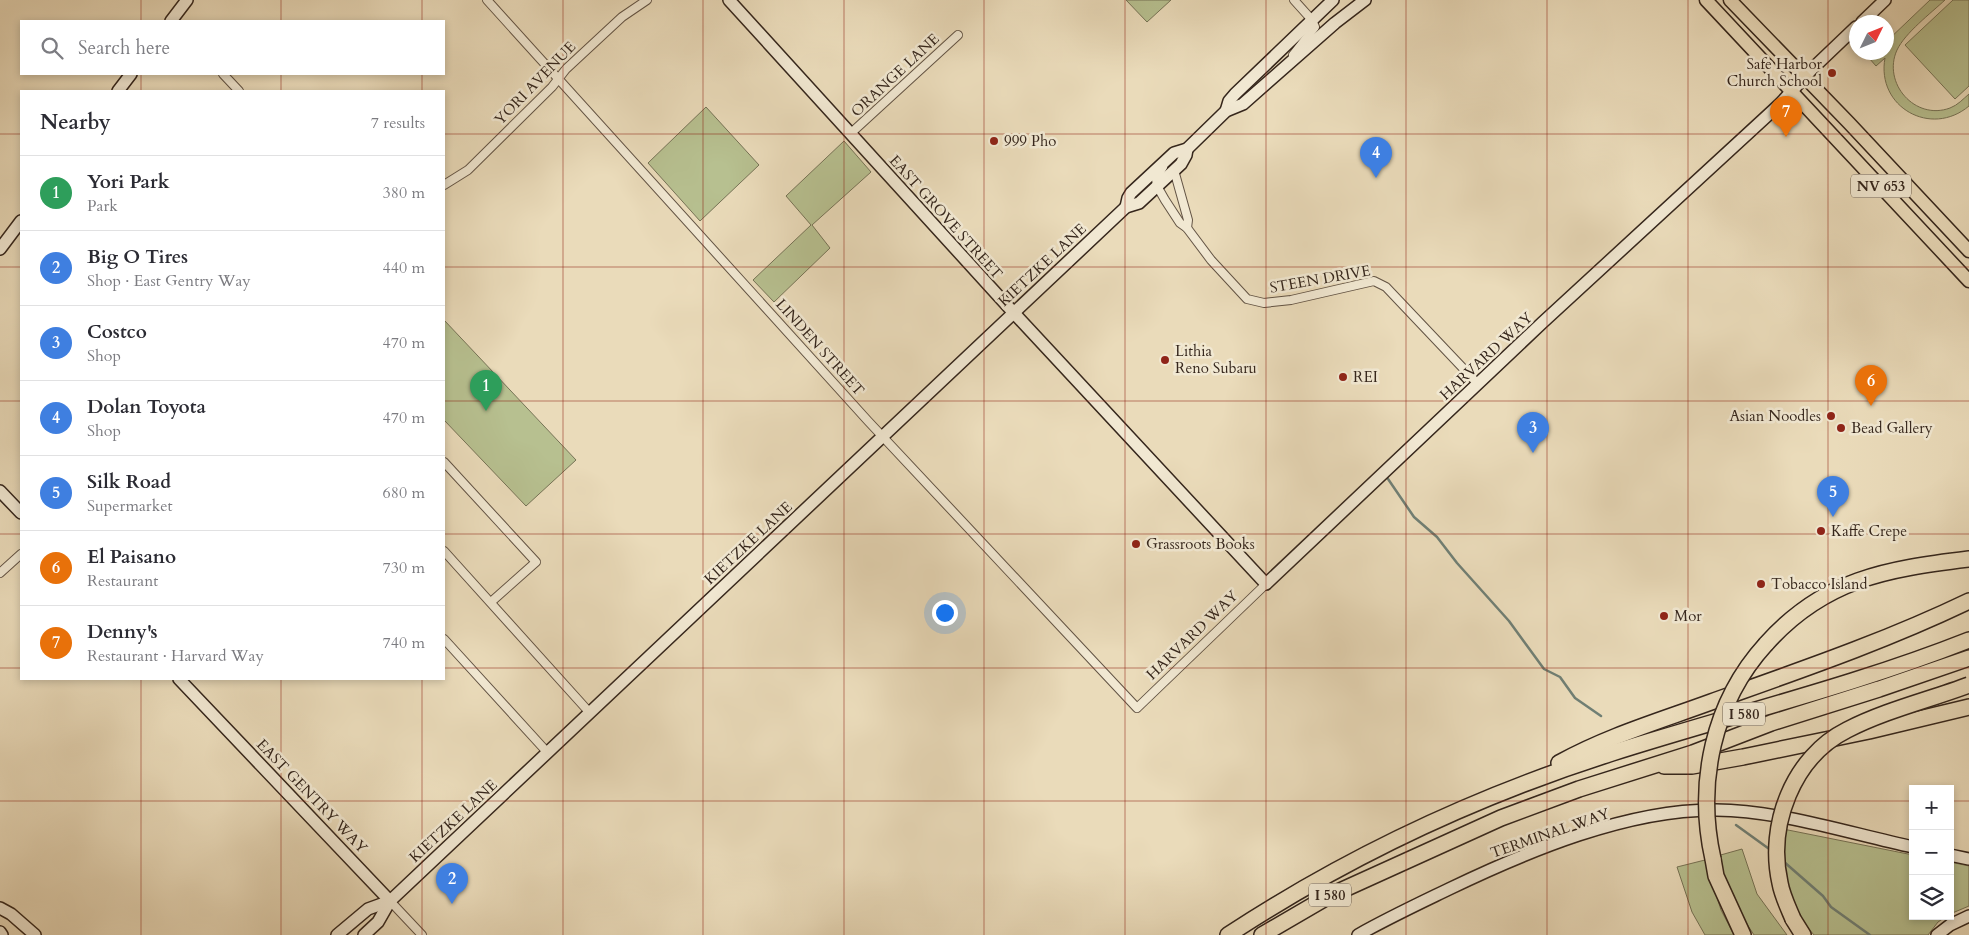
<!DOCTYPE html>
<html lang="en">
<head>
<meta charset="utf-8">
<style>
  body { margin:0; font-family:Cardo,serif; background:#f7f7f7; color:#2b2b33 }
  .controls { position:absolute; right:15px; bottom:15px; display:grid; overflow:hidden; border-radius:0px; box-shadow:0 2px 8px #0003 }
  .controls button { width:45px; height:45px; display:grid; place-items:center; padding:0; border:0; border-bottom:1px solid #e1e1e2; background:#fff; color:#2b2b33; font:25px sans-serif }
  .compass { position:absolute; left:1849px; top:15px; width:45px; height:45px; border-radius:50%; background:#fff; box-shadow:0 2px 8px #0003; rotate:47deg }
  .you { position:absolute; left:944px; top:612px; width:18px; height:18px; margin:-12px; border:4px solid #fff; border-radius:50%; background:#1a73e8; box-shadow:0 0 0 8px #1a73e833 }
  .badge { display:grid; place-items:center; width:32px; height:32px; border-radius:50%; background:#8f2418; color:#fff; font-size:16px; font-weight:700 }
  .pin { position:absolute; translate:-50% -41px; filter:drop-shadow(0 1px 2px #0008) }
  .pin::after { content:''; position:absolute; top:26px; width:18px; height:15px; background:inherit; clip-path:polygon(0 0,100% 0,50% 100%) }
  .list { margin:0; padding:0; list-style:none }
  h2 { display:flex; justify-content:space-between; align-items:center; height:65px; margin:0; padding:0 20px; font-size:21px }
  h2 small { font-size:16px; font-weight:400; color:#7c7c81 }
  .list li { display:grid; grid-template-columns:32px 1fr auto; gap:15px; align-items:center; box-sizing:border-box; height:75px; padding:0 20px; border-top:1px solid #e1e1e2 }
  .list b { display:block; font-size:19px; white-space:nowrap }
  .list p { margin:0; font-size:16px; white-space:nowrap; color:#7c7c81 }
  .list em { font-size:16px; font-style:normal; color:#7c7c81 }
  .icon { flex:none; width:28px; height:28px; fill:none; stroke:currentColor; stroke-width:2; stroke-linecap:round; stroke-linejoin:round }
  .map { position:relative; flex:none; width:1969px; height:935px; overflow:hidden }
  .search { position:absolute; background:#fff; box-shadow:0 2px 8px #0003; left:20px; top:20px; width:425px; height:55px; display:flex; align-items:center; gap:12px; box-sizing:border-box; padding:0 18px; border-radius:0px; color:#7c7c81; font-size:19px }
  .panel { position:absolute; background:#fff; box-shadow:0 2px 8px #0003; left:20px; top:90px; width:425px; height:590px; border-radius:0px }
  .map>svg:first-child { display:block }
  .green { fill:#b7c090; stroke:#767356 }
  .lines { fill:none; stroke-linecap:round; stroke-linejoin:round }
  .stream { stroke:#707f74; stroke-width:2.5 }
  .street-casing { stroke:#625344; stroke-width:10 }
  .secondary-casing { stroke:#35261c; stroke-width:14 }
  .primary-casing { stroke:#35261c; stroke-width:15 }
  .highway-casing { stroke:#35261c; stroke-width:18 }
  .street { stroke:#f1e8d2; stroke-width:8 }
  .secondary { stroke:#f1e8d2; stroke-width:11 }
  .primary { stroke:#eadbba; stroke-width:12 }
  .highway { stroke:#eadbba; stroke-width:15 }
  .highway-bridge-casing { stroke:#35261c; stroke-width:18; stroke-linecap:butt }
  .highway-bridge { stroke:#eadbba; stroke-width:15 }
  .grid { fill:none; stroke:#8f2418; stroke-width:1; stroke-opacity:0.55 }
  .poi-dot { fill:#8f2418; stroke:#f1e8d2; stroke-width:2 }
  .labels { text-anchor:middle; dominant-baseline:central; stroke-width:5; stroke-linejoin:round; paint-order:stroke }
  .shield { fill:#f1e8d2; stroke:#6d6053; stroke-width:1 }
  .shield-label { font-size:14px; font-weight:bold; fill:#35261c }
  .poi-label { font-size:15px; fill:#35261c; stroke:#f1e8d2; text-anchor:start }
  .street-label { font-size:15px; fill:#35261c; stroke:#f1e8d2 }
</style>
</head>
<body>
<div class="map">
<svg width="1969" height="935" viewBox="0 0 1969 935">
  <rect width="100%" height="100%" fill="#eadbba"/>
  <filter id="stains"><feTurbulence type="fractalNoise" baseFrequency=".004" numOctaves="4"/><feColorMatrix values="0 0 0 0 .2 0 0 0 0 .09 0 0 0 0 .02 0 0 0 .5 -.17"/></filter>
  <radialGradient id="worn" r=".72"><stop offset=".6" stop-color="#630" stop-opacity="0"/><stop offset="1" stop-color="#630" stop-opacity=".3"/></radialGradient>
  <g class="green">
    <path d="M1126 0H1171L1147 22Z"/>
    <path d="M1930 0H1945C1931 13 1905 33 1897 50 1882 83 1915 121 1950 108 1958 105 1963 99 1969 94V106C1931 138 1876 107 1885 58L1876 66 1869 58 1874 53 1886 52 1887 41Z"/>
    <path d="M1953 0H1969V86L1955 99 1905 45Z"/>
    <path d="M706 107 759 165 700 221 648 163Z"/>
    <path d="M844 141 871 172 812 225 830 248 774 302 753 280 811 225 786 196Z"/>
    <path d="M444 320 576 460 526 506 444 420Z"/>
    <path d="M1783 829 1913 855V916H1947L1938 922 1928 935H1814C1783 900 1783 872 1783 829Z"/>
    <path d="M1742 849 1757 894 1787 935H1754C1737 910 1726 884 1717 856Z"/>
    <path d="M1705 860 1721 910 1734 935H1705L1692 912 1677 867Z"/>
    <path d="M1950 862 1969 866V906L1950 914Z"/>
  </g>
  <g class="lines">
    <g class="stream">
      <path d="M1386 476 1414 517 1437 537 1457 563 1509 621 1544 669 1560 677 1575 698 1601 716"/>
      <path d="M1736 825 1772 851"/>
      <path d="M1783 861 1823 896 1831 907 1870 935"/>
    </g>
    <g class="street-casing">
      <g id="street">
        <path d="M487 0 868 421 1137 708 1266 584"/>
        <path d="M1293 55 1315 27 1312 20 1294 0"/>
        <path d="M223 74 239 91"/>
        <path d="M850 134 958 35"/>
        <path d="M1163 167 1156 179 1157 186 1165 200 1180 223 1187 228 1211 260 1247 299 1264 303 1291 300 1374 281 1386 287 1478 384"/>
        <path d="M1174 170 1188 220 1187 228"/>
        <path d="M444 185 468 170 552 87 566 69 622 17 647 0"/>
        <path d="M444 462 536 562 491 602"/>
        <path d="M444 551 590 713"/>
        <path d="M0 573 21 554"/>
        <path d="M444 639 547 752"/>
        <path d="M390 901 422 935"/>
      </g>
    </g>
    <g class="secondary-casing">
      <g id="secondary">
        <path d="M729 0 1013 312 1266 584 1542 323 1780 104 1812 69 1856 27"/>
        <path d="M171 21 187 0"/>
        <path d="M1862 22 1885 0"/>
        <path d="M118 91 131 74"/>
        <path d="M1226 111 1229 101 1235 94 1333 0"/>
        <path d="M1126 207 1128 198 1131 193 1174 153 1187 149 1226 111 1243 104 1335 23 1365 0"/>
        <path d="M0 249 21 221"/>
        <path d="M0 491 21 513"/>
        <path d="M179 679 390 901"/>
        <path d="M1950 855 1969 859"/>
        <path d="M0 908 11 914 35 935"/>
        <path d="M0 932 2 935"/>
        <path d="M337 935 368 909 390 901"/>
        <path d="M364 935 378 922 390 901 1126 207 1139 203 1181 164 1186 155 1187 149"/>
        <path d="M1358 935C1388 918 1418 904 1449 889 1528 851 1628 809 1716 810 1783 811 1848 833 1913 847"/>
        <path d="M1937 935 1950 925 1969 916"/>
      </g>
    </g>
    <g class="primary-casing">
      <g id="primary">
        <path d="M1706 0 1969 281"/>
        <path d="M1730 0 1849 123 1969 251"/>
      </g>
    </g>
    <g class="highway-casing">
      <g id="highway">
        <path d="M1766 644C1824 579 1886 569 1969 559"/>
        <path d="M1559 763C1608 736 1659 721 1711 702 1798 671 1886 641 1969 601"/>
        <path d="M1664 766H1692L1743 757 1869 731 1969 707"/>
        <path d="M1713 859 1716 876 1743 935"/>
        <path d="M1793 919 1803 935"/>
        <path d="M1228 935C1347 857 1477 796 1612 753 1731 715 1853 686 1969 640"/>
        <path d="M1262 935 1329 896 1501 818 1579 789 1693 753 1771 723 1879 689 1969 658"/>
      </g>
    </g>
    <use href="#street" class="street"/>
    <use href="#secondary" class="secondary"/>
    <use href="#primary" class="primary"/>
    <use href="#highway" class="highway"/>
    <g class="highway-bridge-casing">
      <g id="highway-bridge">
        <path d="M1713 859C1696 783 1713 702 1766 644"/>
        <path d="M1793 919C1788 907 1782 895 1780 883 1767 825 1793 757 1847 730 1886 710 1929 700 1969 685"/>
      </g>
    </g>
    <use href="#highway-bridge" class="highway-bridge"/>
  </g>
  <path class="grid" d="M141 0V21M281 0V21M422 0V21M563 0V935M703 0V935M844 0V935M984 0V935M1125 0V935M1266 0V935M1406 0V935M1547 0V935M1688 0V935M1828 0V935M141 74V91M281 74V91M422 74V91M0 134H21M444 134H1969M0 267H21M444 267H1969M0 401H21M444 401H1969M0 534H21M444 534H1969M0 668H21M444 668H1969M141 679V935M281 679V935M422 679V935M0 801H1913M1950 801H1969"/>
  <g class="poi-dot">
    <circle cx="1832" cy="73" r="5"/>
    <circle cx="994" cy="141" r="5"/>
    <circle cx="1165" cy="360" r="5"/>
    <circle cx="1343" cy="377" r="5"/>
    <circle cx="1831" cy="416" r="5"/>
    <circle cx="1841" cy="428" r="5"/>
    <circle cx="1821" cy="531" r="5"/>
    <circle cx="1136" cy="544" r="5"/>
    <circle cx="1761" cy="584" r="5"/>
    <circle cx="1664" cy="616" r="5"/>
  </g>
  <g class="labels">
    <g class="shield">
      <rect x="1851" y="174.5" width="60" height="23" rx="4"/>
      <rect x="1723" y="702.5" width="42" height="23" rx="4"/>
      <rect x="1309" y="883.5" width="42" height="23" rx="4"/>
    </g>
    <g class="shield-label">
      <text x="1881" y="186">NV 653</text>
      <text x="1744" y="714">I 580</text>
      <text x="1330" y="895">I 580</text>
    </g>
    <g class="poi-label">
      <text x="1822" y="64" text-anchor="end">Safe Harbor<tspan x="1822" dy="17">Church School</tspan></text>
      <text x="1004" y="141">999 Pho</text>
      <text x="1175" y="351">Lithia<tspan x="1175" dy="17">Reno Subaru</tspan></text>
      <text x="1353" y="377">REI</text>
      <text x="1821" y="416" text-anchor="end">Asian Noodles</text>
      <text x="1851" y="428">Bead Gallery</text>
      <text x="1831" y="531">Kaffe Crepe</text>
      <text x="1146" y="544">Grassroots Books</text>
      <text x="1771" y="584">Tobacco Island</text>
      <text x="1674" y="616">Mor</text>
    </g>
    <g class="street-label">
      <text transform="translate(895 75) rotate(-43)">ORANGE LANE</text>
      <text transform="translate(535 83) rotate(-46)">YORI AVENUE</text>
      <text transform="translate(946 217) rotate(48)">EAST GROVE STREET</text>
      <text transform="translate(1042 265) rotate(-43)">KIETZKE LANE</text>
      <text transform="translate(1320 279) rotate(-10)">STEEN DRIVE</text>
      <text transform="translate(820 347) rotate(48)">LINDEN STREET</text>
      <text transform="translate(1486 356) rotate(-43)">HARVARD WAY</text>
      <text transform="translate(748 543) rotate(-43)">KIETZKE LANE</text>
      <text transform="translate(1192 635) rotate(-44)">HARVARD WAY</text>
      <text transform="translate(312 796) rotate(46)">EAST GENTRY WAY</text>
      <text transform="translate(453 821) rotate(-43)">KIETZKE LANE</text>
      <text transform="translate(1550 833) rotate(-19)">TERMINAL WAY</text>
    </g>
  </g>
  <rect width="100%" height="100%" filter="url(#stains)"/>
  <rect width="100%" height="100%" fill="url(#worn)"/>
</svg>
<div class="controls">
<button>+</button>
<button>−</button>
<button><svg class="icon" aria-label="layers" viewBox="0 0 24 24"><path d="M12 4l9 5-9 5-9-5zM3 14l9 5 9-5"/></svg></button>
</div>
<svg class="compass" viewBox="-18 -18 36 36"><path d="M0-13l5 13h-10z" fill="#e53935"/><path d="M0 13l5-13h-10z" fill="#7c7c81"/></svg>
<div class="you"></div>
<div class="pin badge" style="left:486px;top:411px;background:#2e9e5b">1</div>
<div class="pin badge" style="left:452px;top:904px;background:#3f7fe0">2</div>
<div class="pin badge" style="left:1533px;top:453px;background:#3f7fe0">3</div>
<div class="pin badge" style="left:1376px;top:178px;background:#3f7fe0">4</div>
<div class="pin badge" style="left:1833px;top:517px;background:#3f7fe0">5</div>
<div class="pin badge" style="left:1871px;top:406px;background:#e8710a">6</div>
<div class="pin badge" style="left:1786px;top:137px;background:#e8710a">7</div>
<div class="search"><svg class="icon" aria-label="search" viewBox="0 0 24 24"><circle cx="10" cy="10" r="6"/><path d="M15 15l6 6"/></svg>Search here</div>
<section class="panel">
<h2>Nearby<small>7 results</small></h2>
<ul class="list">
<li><span class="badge" style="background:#2e9e5b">1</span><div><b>Yori Park</b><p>Park</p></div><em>380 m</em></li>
<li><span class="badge" style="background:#3f7fe0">2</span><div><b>Big O Tires</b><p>Shop · East Gentry Way</p></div><em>440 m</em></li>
<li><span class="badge" style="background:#3f7fe0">3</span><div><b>Costco</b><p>Shop</p></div><em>470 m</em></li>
<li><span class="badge" style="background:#3f7fe0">4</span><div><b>Dolan Toyota</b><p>Shop</p></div><em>470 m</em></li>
<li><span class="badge" style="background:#3f7fe0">5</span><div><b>Silk Road</b><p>Supermarket</p></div><em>680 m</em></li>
<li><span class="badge" style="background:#e8710a">6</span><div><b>El Paisano</b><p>Restaurant</p></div><em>730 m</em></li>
<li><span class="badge" style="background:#e8710a">7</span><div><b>Denny's</b><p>Restaurant · Harvard Way</p></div><em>740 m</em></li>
</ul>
</section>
</div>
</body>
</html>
